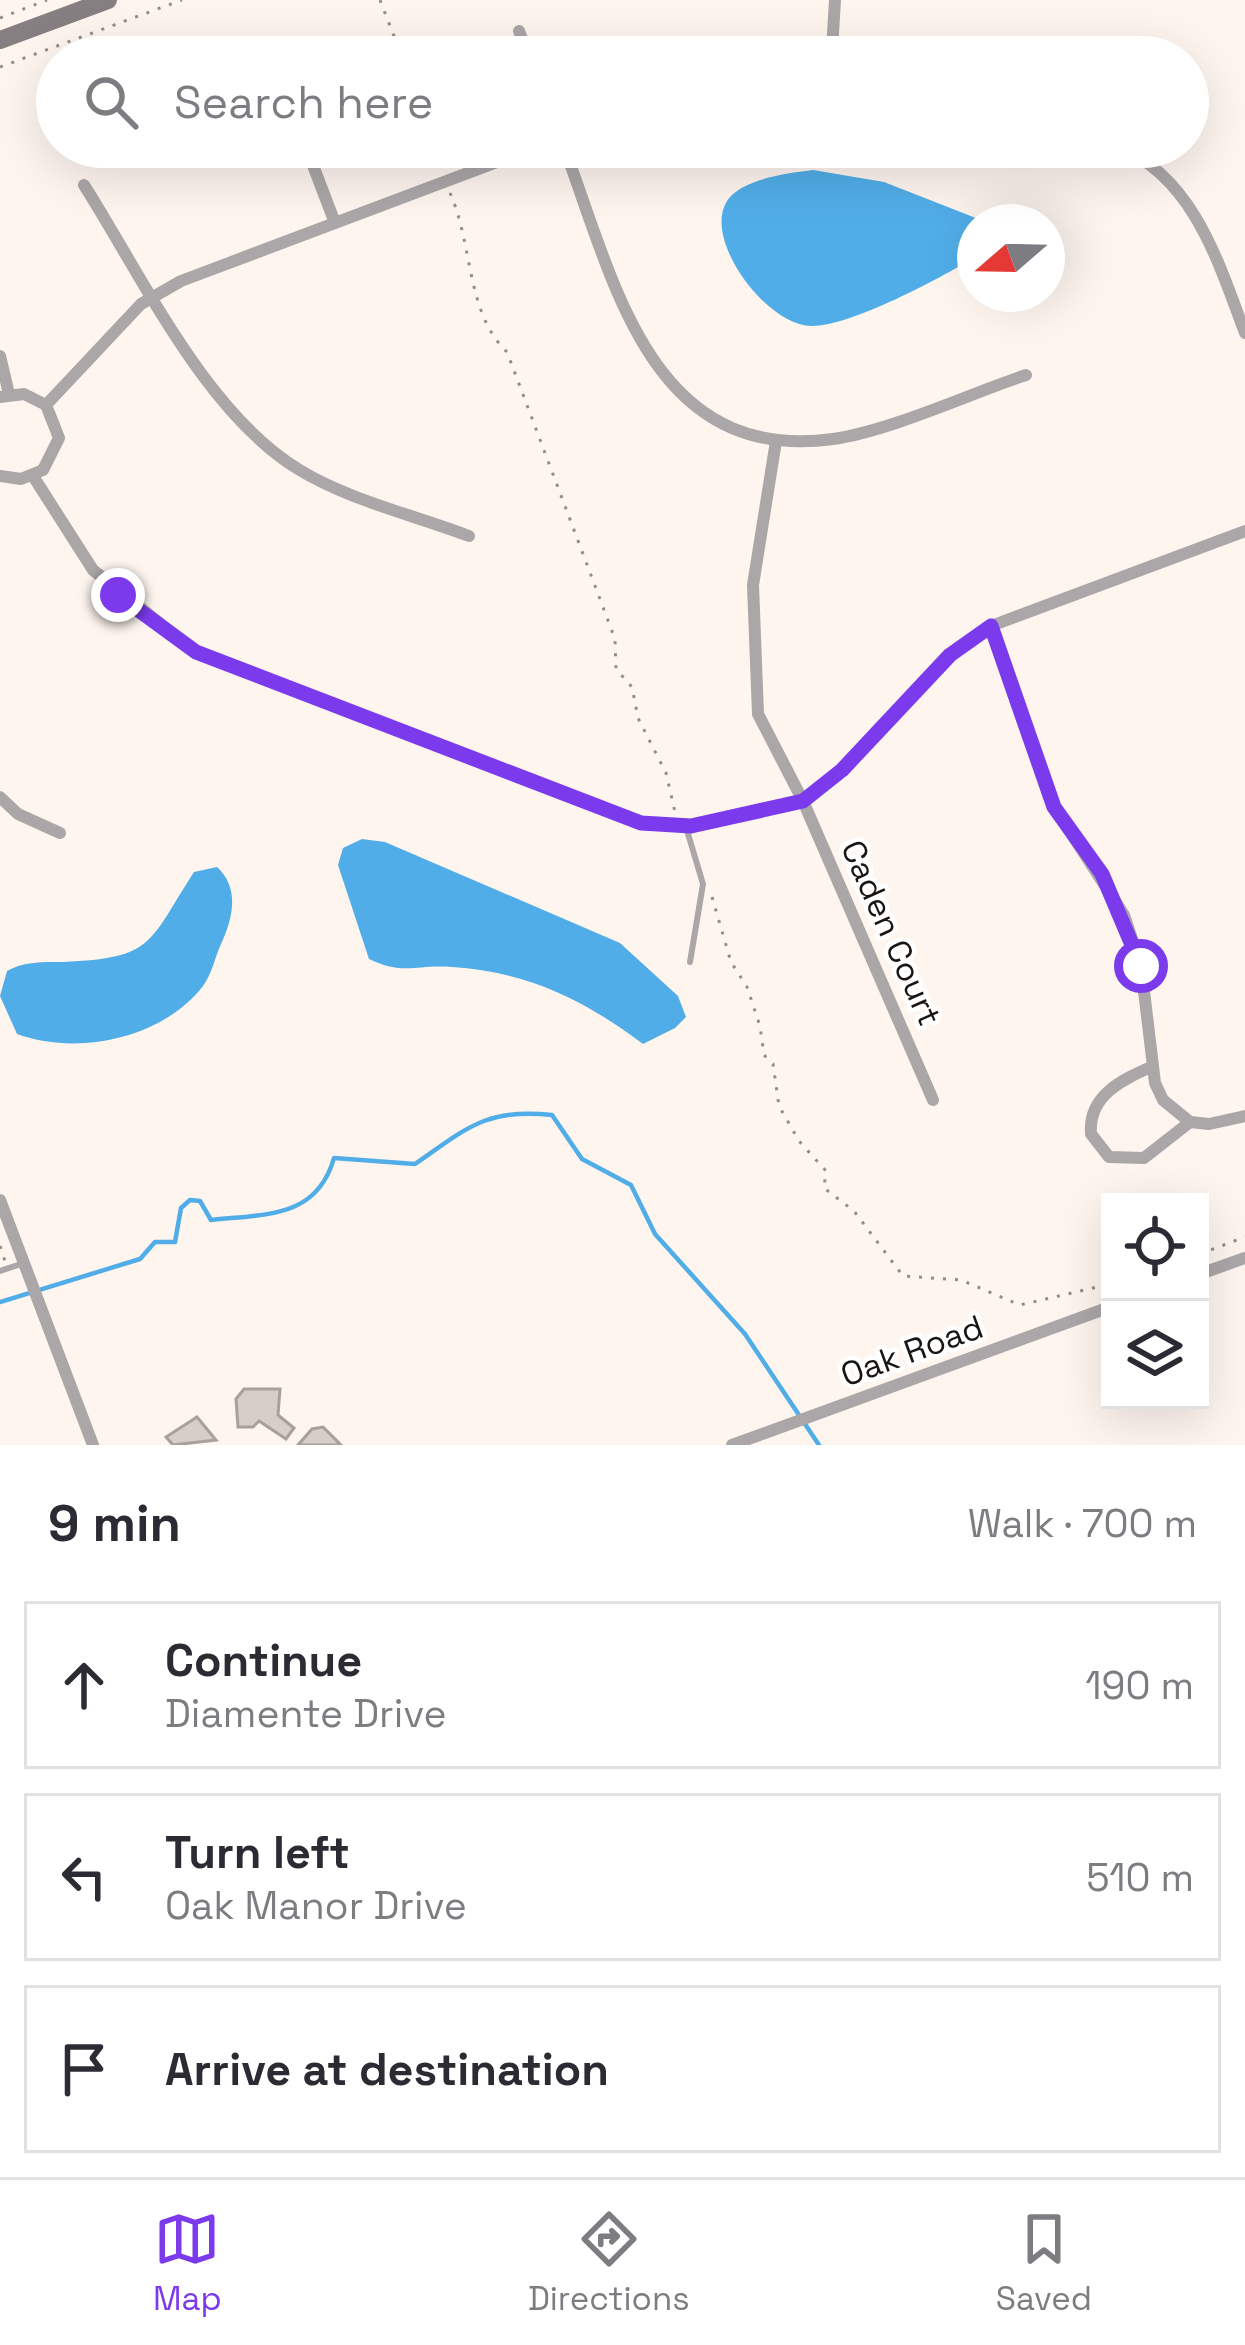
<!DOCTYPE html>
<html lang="en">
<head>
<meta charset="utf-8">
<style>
  body { margin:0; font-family:"Space Grotesk",sans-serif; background:#f7f7f7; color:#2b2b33 }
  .controls { position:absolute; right:36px; bottom:36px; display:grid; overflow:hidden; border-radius:0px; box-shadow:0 12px 48px #0002 }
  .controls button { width:108px; height:108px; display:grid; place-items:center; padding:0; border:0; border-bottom:3px solid #e1e1e2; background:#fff; color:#2b2b33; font:60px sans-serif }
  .compass { position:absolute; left:957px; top:204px; width:108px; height:108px; border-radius:50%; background:#fff; box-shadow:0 12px 48px #0002; rotate:250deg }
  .stop { position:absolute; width:36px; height:36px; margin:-27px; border:9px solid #7c3aed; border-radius:50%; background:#fff }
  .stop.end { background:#7c3aed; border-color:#fff; box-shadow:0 3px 12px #0008 }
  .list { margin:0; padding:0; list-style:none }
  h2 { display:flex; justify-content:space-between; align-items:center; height:156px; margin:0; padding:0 48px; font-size:51px }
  h2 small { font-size:39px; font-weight:400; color:#7c7c81 }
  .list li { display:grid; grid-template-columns:78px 1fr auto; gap:36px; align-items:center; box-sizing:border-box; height:168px; margin:0 24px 24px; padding:0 24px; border:3px solid #e1e1e2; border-radius:0px }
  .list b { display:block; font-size:45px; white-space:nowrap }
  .list p { margin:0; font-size:39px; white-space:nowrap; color:#7c7c81 }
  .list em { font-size:39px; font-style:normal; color:#7c7c81 }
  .icon { flex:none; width:66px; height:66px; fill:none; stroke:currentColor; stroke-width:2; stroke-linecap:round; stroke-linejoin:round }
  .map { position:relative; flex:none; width:1245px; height:1445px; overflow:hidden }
  .search { position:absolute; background:#fff; box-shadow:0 12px 48px #0002; left:36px; right:36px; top:36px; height:132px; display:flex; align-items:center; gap:30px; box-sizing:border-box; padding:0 42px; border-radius:66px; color:#7c7c81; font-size:45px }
  .sheet { height:732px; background:#fff }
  nav { display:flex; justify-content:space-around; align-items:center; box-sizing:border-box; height:168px; border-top:3px solid #e1e1e2; background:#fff; font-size:33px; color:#7c7c81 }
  nav a { display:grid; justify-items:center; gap:6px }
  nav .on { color:#7c3aed }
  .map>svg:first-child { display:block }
  .water { fill:#51ade8 }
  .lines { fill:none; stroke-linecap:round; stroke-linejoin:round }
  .stream { stroke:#51ade8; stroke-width:4.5 }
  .building { fill:#d7cdc9; stroke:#a99f9b; stroke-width:3 }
  .path { stroke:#938d88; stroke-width:3; stroke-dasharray:3 9; stroke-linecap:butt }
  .lane { stroke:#aba6a7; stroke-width:6 }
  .street { stroke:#aba6a7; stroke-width:12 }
  .secondary { stroke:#867f81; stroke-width:18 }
  .route { stroke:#7c3aed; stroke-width:15 }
  .labels { text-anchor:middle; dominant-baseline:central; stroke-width:9; stroke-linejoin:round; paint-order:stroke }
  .street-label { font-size:33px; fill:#181513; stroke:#fff }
</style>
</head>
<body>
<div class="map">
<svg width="1245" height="1445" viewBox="0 0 1245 1445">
  <rect width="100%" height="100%" fill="#fef5ef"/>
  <g class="water">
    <path d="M813 170 884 182 986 222H975V257C941 278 851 326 812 326 768 327 702 240 727 201 741 179 788 173 813 170Z"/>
    <path d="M362 839 385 842 620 943 678 996 686 1017 675 1028 643 1044C583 999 527 972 452 967 416 964 404 976 369 959L338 865 343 848Z"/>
    <path d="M217 867C240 888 233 918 221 944 215 957 212 974 203 986 162 1039 77 1056 17 1034L0 996 7 971C25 961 43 962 63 962 155 958 148 943 194 872Z"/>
  </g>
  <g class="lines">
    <path class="stream" d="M0 1302 140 1259 155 1242H175L181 1208 190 1200 200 1201 211 1220C267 1214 317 1218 334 1158L415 1164C467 1128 486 1108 552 1115L582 1159 631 1185 655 1234 745 1334 819 1445"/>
  </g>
  <g class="building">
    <path d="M244 1389H280L278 1415 294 1428 286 1439 259 1421 253 1427H238L236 1399Z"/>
    <path d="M197 1417 216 1440 173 1445 166 1437Z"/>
    <path d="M323 1427 341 1445H298L312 1429Z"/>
  </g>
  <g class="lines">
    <g class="path">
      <path d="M380 0 402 57"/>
      <path d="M0 18 47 0"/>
      <path d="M0 67 182 0"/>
      <path d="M431 147 439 167"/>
      <path d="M450 193C473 244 466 313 507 352L615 639 616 669 632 687 638 718 666 773 675 812"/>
      <path d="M712 897 731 962 747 987 760 1026 764 1055 773 1064 779 1106 799 1141 826 1171 824 1188 854 1211 903 1276 961 1280 1020 1305 1110 1284"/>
      <path d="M0 1246 5 1261"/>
      <path d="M1200 1254 1245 1237"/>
    </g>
    <g class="lane">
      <path d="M686 827 703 884 690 962"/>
      <path d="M0 1271 24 1263"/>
    </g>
    <g class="street">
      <path d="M519 31 529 57"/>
      <path d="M832 50 835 0"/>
      <path d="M775 57 832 50 854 57"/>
      <path d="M306 147 335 223"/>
      <path d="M564 147C614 280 650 464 833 439 890 431 969 394 1026 375"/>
      <path d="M1119 147C1194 178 1219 264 1245 333"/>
      <path d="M84 185C142 276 205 412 298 469 348 500 414 515 469 536"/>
      <path d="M0 356 9 394"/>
      <path d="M0 397 24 394 46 405 59 438 43 470 21 479 0 476"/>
      <path d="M46 405 141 304 181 281 537 147"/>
      <path d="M776 441 753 585 758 714 803 801 933 1100"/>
      <path d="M33 476 93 570 196 652 641 823 686 827 803 801 842 770 950 655 991 626 1245 531"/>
      <path d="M991 626 1054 807 1124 915 1141 966 1155 1083 1163 1100 1190 1122 1144 1158 1109 1157 1091 1134C1088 1095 1122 1080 1153 1066"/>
      <path d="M0 797 18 814 60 833"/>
      <path d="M1190 1122 1209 1124 1245 1116"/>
      <path d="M0 1200 93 1445"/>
      <path d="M1200 1274 1245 1258"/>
      <path d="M732 1445 1110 1307"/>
    </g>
    <path class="secondary" d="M0 40 108 0"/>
  </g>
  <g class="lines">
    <path class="route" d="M118 595 196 652 641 823 691 826 803 801 842 770 950 655 991 626 1054 807 1102 874 1141 966"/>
  </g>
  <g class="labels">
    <g class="street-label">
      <text transform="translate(891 933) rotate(66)">Caden Court</text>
      <text transform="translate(912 1351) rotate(-20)">Oak Road</text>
    </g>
  </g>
</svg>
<div class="controls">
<button><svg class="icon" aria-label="locate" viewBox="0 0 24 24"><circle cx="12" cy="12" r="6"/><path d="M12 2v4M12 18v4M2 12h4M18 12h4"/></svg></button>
<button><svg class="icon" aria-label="layers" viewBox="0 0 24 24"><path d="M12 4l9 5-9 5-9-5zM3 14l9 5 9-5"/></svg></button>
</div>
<svg class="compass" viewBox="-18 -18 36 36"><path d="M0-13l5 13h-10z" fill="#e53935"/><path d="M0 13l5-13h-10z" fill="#7c7c81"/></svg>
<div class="stop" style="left:1141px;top:966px"></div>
<div class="stop end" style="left:118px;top:595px"></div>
<div class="search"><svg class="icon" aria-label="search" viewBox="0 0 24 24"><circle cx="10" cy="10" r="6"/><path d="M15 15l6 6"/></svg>Search here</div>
</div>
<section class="sheet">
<h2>9 min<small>Walk · 700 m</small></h2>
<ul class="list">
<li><svg class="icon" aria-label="ahead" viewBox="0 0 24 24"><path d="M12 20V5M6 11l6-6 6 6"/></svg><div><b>Continue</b><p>Diamente Drive</p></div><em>190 m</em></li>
<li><svg class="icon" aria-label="left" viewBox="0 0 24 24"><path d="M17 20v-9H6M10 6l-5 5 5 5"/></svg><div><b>Turn left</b><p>Oak Manor Drive</p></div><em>510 m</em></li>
<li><svg class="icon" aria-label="arrive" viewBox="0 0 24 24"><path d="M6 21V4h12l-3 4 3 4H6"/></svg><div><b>Arrive at destination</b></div></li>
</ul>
</section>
<nav>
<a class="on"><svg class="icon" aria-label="map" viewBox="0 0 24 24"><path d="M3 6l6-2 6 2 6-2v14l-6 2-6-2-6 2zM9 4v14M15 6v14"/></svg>Map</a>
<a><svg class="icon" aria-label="directions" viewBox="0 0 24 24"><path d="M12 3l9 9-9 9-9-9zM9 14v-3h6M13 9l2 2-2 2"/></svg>Directions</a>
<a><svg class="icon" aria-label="saved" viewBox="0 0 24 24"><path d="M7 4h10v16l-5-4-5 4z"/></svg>Saved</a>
</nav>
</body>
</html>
